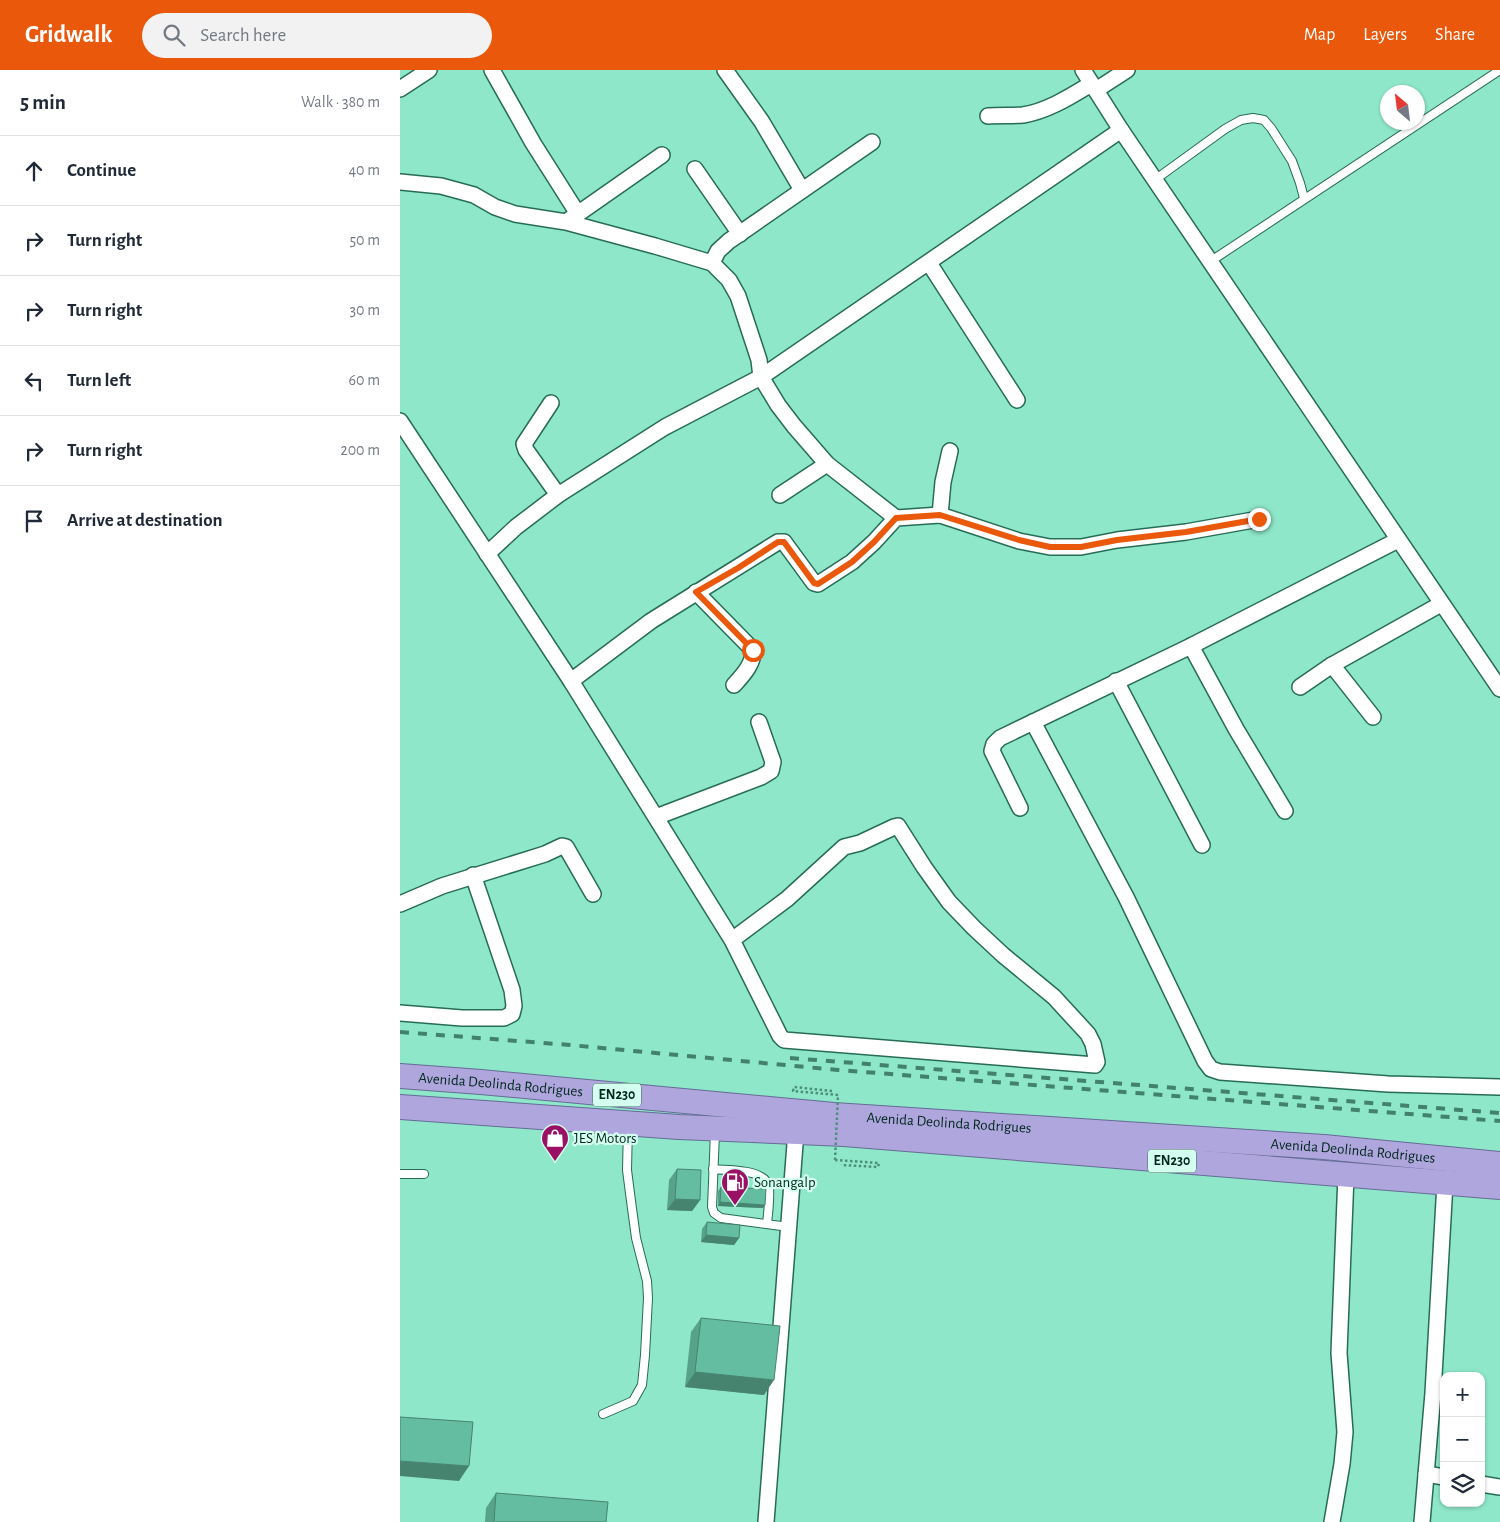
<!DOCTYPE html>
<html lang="en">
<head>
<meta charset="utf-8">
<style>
  body { margin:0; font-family:"Alegreya Sans",sans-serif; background:#f2f2f3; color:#1f2937 }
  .controls { position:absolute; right:15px; bottom:15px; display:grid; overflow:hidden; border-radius:10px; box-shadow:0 1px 4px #0004 }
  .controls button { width:45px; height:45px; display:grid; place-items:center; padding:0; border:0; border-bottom:1px solid #e0e1e3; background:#fff; color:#1f2937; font:25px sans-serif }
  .compass { position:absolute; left:980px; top:15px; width:45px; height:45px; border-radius:50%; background:#fff; box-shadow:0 1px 4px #0004; rotate:332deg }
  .stop { position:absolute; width:15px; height:15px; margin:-11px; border:4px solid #ea580c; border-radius:50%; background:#fff }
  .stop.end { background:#ea580c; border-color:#fff; box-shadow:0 1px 5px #0008 }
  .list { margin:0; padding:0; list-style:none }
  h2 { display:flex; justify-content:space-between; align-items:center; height:65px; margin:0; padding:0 20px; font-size:21px }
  h2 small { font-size:16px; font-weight:400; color:#747a83 }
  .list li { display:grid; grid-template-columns:32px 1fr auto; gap:15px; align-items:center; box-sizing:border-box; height:70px; padding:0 20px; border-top:1px solid #e0e1e3 }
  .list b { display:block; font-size:19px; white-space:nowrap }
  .list em { font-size:16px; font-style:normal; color:#747a83 }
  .icon { flex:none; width:28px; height:28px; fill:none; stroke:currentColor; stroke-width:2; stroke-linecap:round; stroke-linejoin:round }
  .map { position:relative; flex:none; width:1100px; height:1452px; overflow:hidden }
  header { display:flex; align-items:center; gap:30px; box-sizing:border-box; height:70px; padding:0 25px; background:#ea580c; color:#fff }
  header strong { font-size:24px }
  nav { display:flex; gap:28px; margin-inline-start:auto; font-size:18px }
  .search { width:350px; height:45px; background:#f2f2f3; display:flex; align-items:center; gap:12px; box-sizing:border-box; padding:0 18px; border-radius:28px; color:#747a83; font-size:19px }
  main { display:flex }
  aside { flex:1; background:#fff }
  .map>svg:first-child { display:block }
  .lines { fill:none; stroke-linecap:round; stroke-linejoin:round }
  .service-casing { stroke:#276c58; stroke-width:10 }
  .minor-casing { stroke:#276c58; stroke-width:18 }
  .trunk-casing { stroke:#656c95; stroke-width:26 }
  .path { stroke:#4d907a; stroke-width:2.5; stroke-dasharray:2.5 2.5; stroke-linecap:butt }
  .service { stroke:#fff; stroke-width:8 }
  .minor { stroke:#fff; stroke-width:15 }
  .trunk { stroke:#afa6de; stroke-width:24 }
  .rail { stroke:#42816d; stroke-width:4; stroke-dasharray:9 9; stroke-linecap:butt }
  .path-bridge { stroke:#4d907a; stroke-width:2.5; stroke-dasharray:2.5 2.5; stroke-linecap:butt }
  .wall { fill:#56a38a }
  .shaded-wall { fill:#468470 }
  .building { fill:#64bda0; stroke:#468470 }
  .route { stroke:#ea580c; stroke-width:6 }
  .labels { text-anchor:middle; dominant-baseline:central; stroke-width:4.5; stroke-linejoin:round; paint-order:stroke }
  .shield { fill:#d4feef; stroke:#40685c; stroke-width:1 }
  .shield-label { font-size:14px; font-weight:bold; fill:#00281d }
  .street-label { font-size:15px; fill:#00281d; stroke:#d4feef }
  .poi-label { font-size:15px; fill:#00281d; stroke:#d4feef; text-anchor:start }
</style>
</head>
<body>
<header>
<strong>Gridwalk</strong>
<div class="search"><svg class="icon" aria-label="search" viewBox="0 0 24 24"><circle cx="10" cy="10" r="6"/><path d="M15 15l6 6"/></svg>Search here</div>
<nav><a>Map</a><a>Layers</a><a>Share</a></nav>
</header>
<main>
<aside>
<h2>5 min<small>Walk · 380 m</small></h2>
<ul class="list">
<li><svg class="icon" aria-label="ahead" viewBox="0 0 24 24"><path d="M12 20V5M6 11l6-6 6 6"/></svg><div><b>Continue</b></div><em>40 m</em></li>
<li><svg class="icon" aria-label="right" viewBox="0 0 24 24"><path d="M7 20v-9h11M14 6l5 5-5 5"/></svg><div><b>Turn right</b></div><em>50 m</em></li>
<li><svg class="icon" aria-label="right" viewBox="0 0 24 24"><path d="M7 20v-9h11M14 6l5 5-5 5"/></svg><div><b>Turn right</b></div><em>30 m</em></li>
<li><svg class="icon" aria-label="left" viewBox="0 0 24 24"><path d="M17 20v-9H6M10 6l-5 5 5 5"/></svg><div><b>Turn left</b></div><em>60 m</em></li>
<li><svg class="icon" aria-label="right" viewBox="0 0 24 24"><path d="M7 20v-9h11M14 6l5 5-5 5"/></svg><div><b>Turn right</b></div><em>200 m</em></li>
<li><svg class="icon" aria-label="arrive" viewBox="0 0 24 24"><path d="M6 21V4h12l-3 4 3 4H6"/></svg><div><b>Arrive at destination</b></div></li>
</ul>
</aside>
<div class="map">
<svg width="1100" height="1452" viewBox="0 0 1100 1452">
  <rect width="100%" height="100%" fill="#8ee7c9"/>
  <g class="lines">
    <g class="service-casing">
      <g id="service">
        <path d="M756 109 825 59 841 50 853 48 864 50 871 58 892 91 900 113 904 128"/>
        <path d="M811 191 1100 0"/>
        <path d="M315 1062 312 1137 314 1143 321 1148 389 1157"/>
        <path d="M313 1099C329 1101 366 1098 369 1118 370 1130 368 1143 367 1154"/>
        <path d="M0 1104H24"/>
        <path d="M203 1344 233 1331 242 1315 245 1285 248 1228 247 1211 236 1168 231 1131 227 1100 228 1056"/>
      </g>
    </g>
    <g class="minor-casing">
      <g id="minor">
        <path d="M92 0 133 73 178 144"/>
        <path d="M325 0 362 52 402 120"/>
        <path d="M683 0 721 60 1100 619"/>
        <path d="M0 19 29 0"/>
        <path d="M696 20 727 0"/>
        <path d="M588 46C599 45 612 46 623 45 648 41 671 26 691 14"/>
        <path d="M295 99 340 164"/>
        <path d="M0 112 41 116 74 125 95 137 115 144 166 152 255 176 312 193 329 210 338 226 359 290 361 307 378 335 394 356 427 394 496 448"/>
        <path d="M169 150 262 85"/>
        <path d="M312 193 318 181 329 171 472 72"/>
        <path d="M529 193 617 330"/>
        <path d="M151 333 124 374 126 380 158 425"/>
        <path d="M0 351 171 611 332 870 380 966 384 970 695 995 697 992 693 974 688 964 654 927 603 885 574 858 549 832 524 797 498 756 494 757 460 773 444 777 387 829 332 870"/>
        <path d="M380 425 427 394"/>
        <path d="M540 445 543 412 550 381"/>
        <path d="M87 484 116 457 158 425 265 357 361 307 721 60"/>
        <path d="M296 522 353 580C354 594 342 606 334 615"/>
        <path d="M791 576 836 659 885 741"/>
        <path d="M932 595 973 647"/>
        <path d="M171 611 251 551 378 472H384L414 513 418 514 452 492 474 472 496 448 540 445 619 471 650 477H681L717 470 786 462 859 449"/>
        <path d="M716 611 802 775"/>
        <path d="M900 617 932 595 1041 534"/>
        <path d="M633 652 726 827 805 991 811 999 820 1002 988 1014 1100 1017"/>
        <path d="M620 738 592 681 594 674 600 668 791 576 998 470"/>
        <path d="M256 747 361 707 371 701 373 692 359 652"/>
        <path d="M0 834 42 816 145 784 162 776 166 777 193 824"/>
        <path d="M0 943 62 948H104L112 944 114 936 112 920 73 805"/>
        <path d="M1026 1404 1044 1407"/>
        <path d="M1081 1414 1100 1417"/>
        <path d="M366 1452 396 1061"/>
        <path d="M932 1452 942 1394 945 1362 939 1283 946 1105"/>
        <path d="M1022 1452 1033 1323 1045 1113"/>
      </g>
    </g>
    <g class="trunk-casing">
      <g id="trunk">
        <path id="s1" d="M0 1006 81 1012 434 1045 924 1077 1100 1094"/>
        <path d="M0 1037 279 1057 444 1064 1100 1117"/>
      </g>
    </g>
    <g class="path">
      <path d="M432 1021 394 1017 393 1021 438 1025"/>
      <path d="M435 1090 479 1093 478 1097 441 1095"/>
    </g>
    <use href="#service" class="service"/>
    <use href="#minor" class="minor"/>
    <use href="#trunk" class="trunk"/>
    <g class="rail">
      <path d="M0 962 170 975 438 1000 1100 1051"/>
      <path d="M390 988 1100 1043"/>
    </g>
    <path class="path-bridge" d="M435 1090 438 1025"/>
  </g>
  <g class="wall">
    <path d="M277 1099 300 1130 292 1141 267 1140 269 1110Z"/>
    <path d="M321 1117 363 1138 318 1136V1121Z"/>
    <path d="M307 1152 339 1168 334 1175 301 1172 302 1159Z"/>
    <path d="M301 1248 364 1325 285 1317 291 1262Z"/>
    <path d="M96 1423 206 1452H85L86 1438Z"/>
  </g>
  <g class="shaded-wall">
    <path d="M275 1129 300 1130 292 1141 267 1140Z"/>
    <path d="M320 1132 365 1135 363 1138 318 1136Z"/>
    <path d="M306 1165 339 1168 334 1175 301 1172Z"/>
    <path d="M295 1302 374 1310 364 1325 285 1317Z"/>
    <path d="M0 1391 69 1396 59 1411 0 1406Z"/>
  </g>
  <g class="building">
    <path d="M277 1099 301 1100 300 1130 275 1129Z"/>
    <path d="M321 1117 366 1119 365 1135 320 1132Z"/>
    <path d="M307 1152 340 1155 339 1168 306 1165Z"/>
    <path d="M301 1248 380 1256 374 1310 295 1302Z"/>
    <path d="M0 1347 73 1352 69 1396 0 1391Z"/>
    <path d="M96 1423 208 1432 206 1452H94Z"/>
  </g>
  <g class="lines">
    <path class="route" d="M353 580 296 522 338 498 378 472H384L414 513 418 514 452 492 474 472 496 448 540 445 619 470 650 477H681L717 470 786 462 859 449"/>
  </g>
  <defs>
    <g id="shop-pin" transform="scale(1.4375)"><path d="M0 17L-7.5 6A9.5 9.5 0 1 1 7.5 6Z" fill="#991064" stroke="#d4feef"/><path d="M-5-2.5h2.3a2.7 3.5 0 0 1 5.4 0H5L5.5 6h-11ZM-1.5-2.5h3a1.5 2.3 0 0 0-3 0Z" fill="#fff"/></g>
    <g id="fuel-pin" transform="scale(1.4375)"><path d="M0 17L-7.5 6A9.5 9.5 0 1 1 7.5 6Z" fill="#991064" stroke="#d4feef"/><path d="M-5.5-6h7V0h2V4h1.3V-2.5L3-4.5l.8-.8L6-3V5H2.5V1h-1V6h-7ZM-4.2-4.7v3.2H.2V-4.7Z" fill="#fff"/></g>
  </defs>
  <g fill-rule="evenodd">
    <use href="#shop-pin" x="155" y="1068"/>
    <use href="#fuel-pin" x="335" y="1112"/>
  </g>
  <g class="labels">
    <g class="shield">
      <rect x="193" y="1013.5" width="48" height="23" rx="4"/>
      <rect x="748" y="1079.5" width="48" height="23" rx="4"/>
    </g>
    <g class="shield-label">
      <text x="217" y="1025">EN230</text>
      <text x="772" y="1091">EN230</text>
    </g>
    <g class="street-label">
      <text stroke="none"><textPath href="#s1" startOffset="101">Avenida Deolinda Rodrigues</textPath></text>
      <text stroke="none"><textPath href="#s1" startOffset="551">Avenida Deolinda Rodrigues</textPath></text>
      <text stroke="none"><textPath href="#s1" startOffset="956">Avenida Deolinda Rodrigues</textPath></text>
    </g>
    <g class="poi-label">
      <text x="174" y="1068">JES Motors</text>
      <text x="354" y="1112">Sonangalp</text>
    </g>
  </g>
</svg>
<div class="controls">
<button>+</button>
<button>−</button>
<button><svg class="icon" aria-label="layers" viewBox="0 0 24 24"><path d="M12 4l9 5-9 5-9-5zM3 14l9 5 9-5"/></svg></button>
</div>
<svg class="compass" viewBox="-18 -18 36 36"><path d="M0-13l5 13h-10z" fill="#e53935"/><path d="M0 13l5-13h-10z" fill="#747a83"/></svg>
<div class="stop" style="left:353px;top:580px"></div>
<div class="stop end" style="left:859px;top:449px"></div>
</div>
</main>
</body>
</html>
